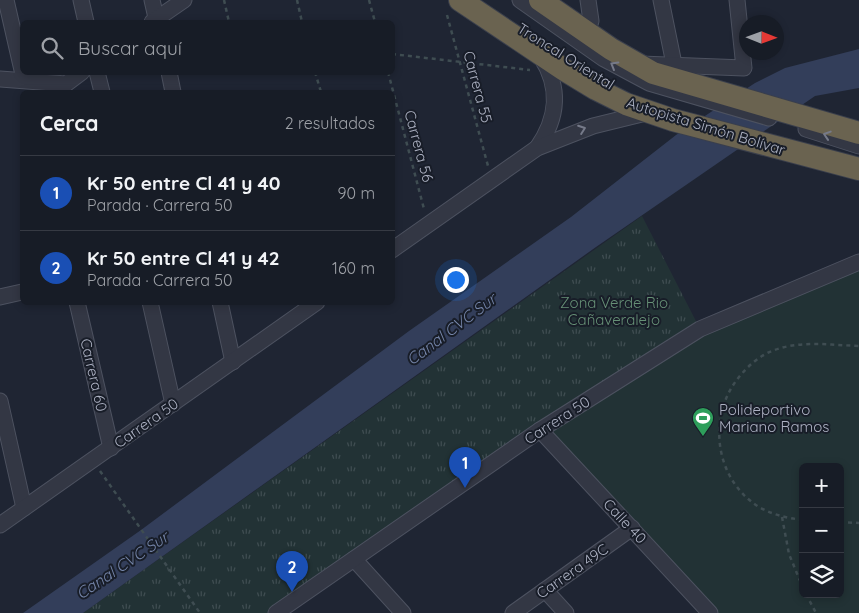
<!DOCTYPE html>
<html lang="es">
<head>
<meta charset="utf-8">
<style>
  body { margin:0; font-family:Quicksand,sans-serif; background:#20252e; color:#f1f3f6 }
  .controls { position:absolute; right:15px; bottom:15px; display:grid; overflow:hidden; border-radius:8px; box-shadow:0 2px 8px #0003 }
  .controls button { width:45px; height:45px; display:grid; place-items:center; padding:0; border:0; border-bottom:1px solid #363a43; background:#171c26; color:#f1f3f6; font:25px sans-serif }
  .compass { position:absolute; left:739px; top:15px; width:45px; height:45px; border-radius:50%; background:#171c26; box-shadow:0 2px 8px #0003; rotate:91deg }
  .you { position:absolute; left:455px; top:279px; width:18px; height:18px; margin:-12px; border:4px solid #fff; border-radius:50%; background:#1a73e8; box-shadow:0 0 0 8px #1a73e833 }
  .badge { display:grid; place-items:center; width:32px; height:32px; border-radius:50%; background:#db2777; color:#fff; font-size:16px; font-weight:700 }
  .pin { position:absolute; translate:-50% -41px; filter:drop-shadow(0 1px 2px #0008) }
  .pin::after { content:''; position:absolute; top:26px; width:18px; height:15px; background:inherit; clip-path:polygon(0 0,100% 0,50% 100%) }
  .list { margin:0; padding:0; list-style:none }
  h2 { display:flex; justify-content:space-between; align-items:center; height:65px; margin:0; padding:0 20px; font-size:21px }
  h2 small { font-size:16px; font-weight:400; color:#9ea1a7 }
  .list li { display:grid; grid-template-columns:32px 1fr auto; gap:15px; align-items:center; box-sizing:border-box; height:75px; padding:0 20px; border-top:1px solid #363a43 }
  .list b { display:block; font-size:19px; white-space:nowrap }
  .list p { margin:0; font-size:16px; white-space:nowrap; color:#9ea1a7 }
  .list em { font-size:16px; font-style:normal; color:#9ea1a7 }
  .icon { flex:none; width:28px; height:28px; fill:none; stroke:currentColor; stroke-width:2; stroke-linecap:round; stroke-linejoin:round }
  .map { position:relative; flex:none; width:859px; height:613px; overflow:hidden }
  .search { position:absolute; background:#171c26; box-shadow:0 2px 8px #0003; left:20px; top:20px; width:375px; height:55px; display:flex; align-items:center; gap:12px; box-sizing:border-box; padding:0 18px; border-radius:8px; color:#9ea1a7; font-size:19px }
  .panel { position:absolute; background:#171c26; box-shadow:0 2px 8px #0003; left:20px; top:90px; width:375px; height:215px; border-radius:8px }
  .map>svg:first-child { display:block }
  .grass { fill:url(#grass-tufts) }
  .garden { fill:#223235; fill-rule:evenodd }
  .water { fill:#333e5a }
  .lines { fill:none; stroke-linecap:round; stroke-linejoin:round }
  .minor-casing { stroke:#4d5260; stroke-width:17 }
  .highway-casing { stroke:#3a3f4c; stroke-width:24 }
  .path { stroke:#3f4d52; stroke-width:2.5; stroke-dasharray:4 4; stroke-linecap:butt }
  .minor { stroke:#333744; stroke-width:15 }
  .highway { stroke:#6a6350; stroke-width:22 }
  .oneway { stroke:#767a89 }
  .labels { text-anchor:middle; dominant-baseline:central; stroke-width:4; stroke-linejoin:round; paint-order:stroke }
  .street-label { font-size:15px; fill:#acb1c2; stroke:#181d28 }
  .park-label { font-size:15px; fill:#669076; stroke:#181d28 }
  .poi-label { font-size:15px; fill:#acb1c2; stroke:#181d28; text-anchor:start }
  .water-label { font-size:16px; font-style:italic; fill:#7585a9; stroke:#181d28 }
</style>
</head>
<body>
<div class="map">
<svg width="859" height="613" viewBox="0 0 859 613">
  <defs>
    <pattern id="grass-tufts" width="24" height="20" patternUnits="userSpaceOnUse" patternTransform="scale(1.25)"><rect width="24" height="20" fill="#223235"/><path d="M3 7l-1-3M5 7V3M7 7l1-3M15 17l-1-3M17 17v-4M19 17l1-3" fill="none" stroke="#3f4d51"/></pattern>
  </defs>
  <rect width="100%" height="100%" fill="#1f2533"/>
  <path class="grass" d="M642 216 700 329 276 613H83Z"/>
  <path class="garden" d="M859 262V613H710L540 430 700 329ZM803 467H840V594H803Z"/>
  <path class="water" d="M859 49V88L815 96 596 247 83 613H23L141 530 409 331 571 217 676 135 755 83 785 68Z"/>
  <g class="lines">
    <g class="minor-casing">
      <g id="minor">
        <path d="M6 0 22 70"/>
        <path d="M81 0 86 22"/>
        <path d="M152 0 157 22"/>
        <path d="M520 0 604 59 649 83 769 118"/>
        <path d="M661 0 674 64"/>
        <path d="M152 22 184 0"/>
        <path d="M587 31 591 21 588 0"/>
        <path d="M641 64 744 68 737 0"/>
        <path d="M97 72 102 92"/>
        <path d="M169 72 173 92"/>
        <path d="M0 79 66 84 82 72"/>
        <path d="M806 129 859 146"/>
        <path d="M537 148C558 118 561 88 541 57"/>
        <path d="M392 250 537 148 593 126 646 113"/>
        <path d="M0 297 22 292"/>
        <path d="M77 302 111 448"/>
        <path d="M150 302 173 404"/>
        <path d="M220 302 233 362"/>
        <path d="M0 401 24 508"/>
        <path d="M540 430 710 613"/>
        <path d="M0 525 317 302"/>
        <path d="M354 559 403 613"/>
        <path d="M545 590 566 613"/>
        <path d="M276 613 540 430 700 329 859 262"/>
        <path d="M513 613 632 528"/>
      </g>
    </g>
    <g class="highway-casing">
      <g id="highway">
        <path d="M460 0 563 69 596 89 626 104 673 120 859 169"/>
        <path d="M540 0 611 49 653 73 859 133"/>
      </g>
    </g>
    <g class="path">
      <path d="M224 0 229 22"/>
      <path d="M297 0 302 22"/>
      <path d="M369 0 375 22"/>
      <path d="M447 15 488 166"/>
      <path d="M392 54 530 70"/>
      <path d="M315 72 321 92"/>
      <path d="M388 72 424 209"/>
      <path d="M100 471 200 613"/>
      <path d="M782 517 789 554 803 588"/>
      <path d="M803 520C787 518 773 515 759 507 714 479 707 416 739 377 748 366 759 356 772 351 799 340 830 345 859 346"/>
      <path d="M840 522 859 523"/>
      <path d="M806 594 816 613"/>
    </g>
    <use href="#minor" class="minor"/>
    <use href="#highway" class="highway"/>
  </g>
  <defs><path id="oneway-chevron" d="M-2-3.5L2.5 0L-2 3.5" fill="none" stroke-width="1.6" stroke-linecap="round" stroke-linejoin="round" transform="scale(1.25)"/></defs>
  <g class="oneway">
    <use href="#oneway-chevron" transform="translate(614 65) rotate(-150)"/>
    <use href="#oneway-chevron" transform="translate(582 129) rotate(-20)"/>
    <use href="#oneway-chevron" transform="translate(827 135) rotate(-162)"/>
  </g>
  <defs>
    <g id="stadium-pin" transform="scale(1.125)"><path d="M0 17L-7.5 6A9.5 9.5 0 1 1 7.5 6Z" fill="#2e9e5b" stroke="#181d28"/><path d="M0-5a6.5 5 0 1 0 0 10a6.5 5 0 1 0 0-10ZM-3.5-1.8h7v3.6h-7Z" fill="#fff"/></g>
  </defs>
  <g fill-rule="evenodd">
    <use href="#stadium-pin" x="703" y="418"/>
  </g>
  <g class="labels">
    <g class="street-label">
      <text transform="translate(566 56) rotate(32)">Troncal Oriental</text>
      <text transform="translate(478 87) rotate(75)">Carrera 55</text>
      <text transform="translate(706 126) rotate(17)">Autopista Simón Bolívar</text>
      <text transform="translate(419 146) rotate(75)">Carrera 56</text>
      <text transform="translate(94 375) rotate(77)">Carrera 60</text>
      <text transform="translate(557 420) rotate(-33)">Carrera 50</text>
      <text transform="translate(146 423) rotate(-35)">Carrera 50</text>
      <text transform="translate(625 521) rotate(47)">Calle 40</text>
      <text transform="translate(572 571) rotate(-35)">Carrera 49C</text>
    </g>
    <g class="park-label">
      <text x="614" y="302">Zona Verde Rio<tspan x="614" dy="17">Cañaveralejo</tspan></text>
    </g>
    <g class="poi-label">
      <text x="719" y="409">Polideportivo<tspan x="719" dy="17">Mariano Ramos</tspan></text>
    </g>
    <g class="water-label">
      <text transform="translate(451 329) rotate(-37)">Canal CVC Sur</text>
      <text transform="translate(122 565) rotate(-34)">Canal CVC Sur</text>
    </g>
  </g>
</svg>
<div class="controls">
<button>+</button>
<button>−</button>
<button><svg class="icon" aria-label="layers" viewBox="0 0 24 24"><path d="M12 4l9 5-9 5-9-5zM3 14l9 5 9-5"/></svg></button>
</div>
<svg class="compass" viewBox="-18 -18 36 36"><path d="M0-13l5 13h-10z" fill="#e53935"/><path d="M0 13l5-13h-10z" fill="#9ea1a7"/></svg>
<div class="you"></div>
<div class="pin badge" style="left:465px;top:488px;background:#1a4fb4">1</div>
<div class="pin badge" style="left:292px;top:592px;background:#1a4fb4">2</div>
<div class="search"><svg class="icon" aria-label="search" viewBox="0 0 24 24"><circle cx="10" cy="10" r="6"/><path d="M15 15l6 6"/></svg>Buscar aquí</div>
<section class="panel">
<h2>Cerca<small>2 resultados</small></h2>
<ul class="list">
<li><span class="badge" style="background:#1a4fb4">1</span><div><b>Kr 50 entre Cl 41 y 40</b><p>Parada · Carrera 50</p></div><em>90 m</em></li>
<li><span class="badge" style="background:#1a4fb4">2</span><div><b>Kr 50 entre Cl 41 y 42</b><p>Parada · Carrera 50</p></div><em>160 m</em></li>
</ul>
</section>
</div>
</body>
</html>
